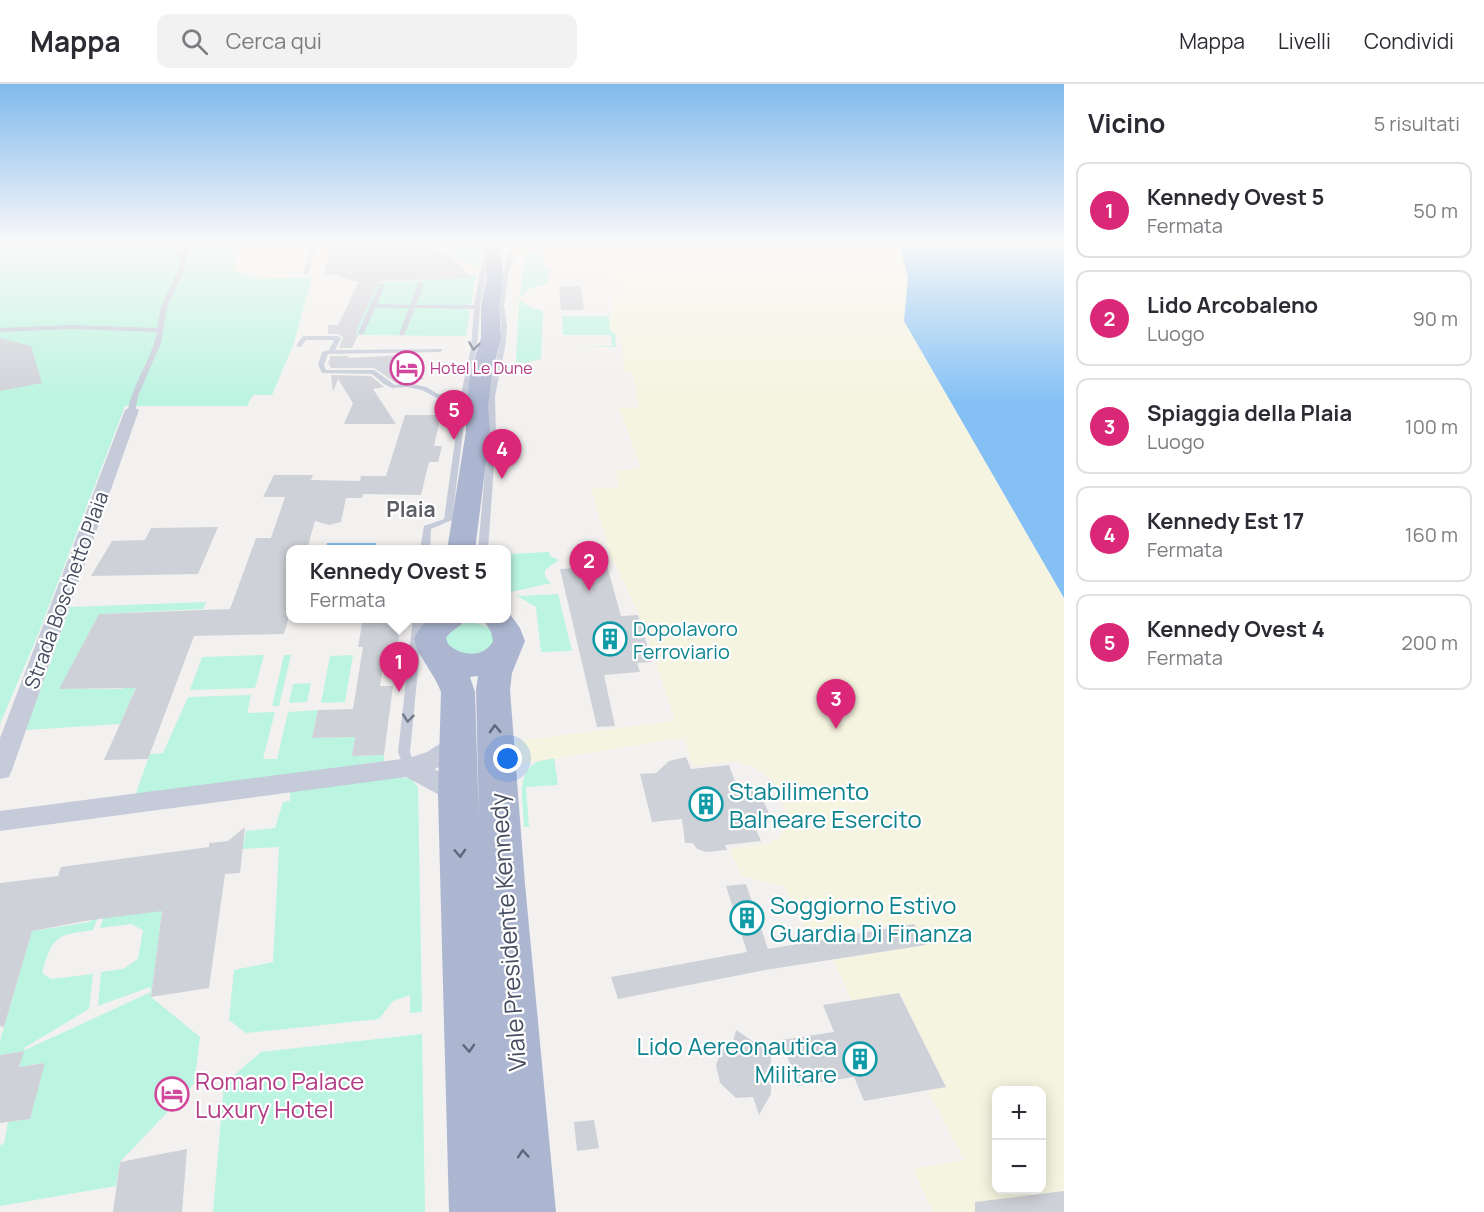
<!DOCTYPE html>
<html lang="it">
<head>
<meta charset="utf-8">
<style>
  body { margin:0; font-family:Manrope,sans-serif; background:#f2f2f3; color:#2b2b33 }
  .controls { position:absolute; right:18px; bottom:18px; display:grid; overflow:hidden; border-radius:12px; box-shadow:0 3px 15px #0003 }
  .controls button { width:54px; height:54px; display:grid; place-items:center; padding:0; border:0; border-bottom:2px solid #e1e1e2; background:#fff; color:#2b2b33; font:30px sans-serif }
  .you { position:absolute; left:508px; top:675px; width:21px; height:21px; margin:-15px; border:4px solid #fff; border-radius:50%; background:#1a73e8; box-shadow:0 0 0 9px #1a73e833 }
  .badge { display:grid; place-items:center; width:39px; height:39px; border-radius:50%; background:#db2777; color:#fff; font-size:20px; font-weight:700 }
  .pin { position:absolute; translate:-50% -50px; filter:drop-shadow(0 2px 3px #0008) }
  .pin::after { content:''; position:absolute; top:32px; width:21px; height:18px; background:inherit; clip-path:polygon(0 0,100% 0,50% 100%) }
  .popup { position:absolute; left:286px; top:461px; width:225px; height:78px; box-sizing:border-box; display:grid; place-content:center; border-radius:12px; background:#fff; filter:drop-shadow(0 2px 4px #0005); font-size:20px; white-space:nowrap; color:#7c7c81 }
  .popup b { font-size:22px; color:#2b2b33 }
  .popup::after { content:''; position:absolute; left:50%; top:100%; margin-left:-12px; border:12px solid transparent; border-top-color:#fff }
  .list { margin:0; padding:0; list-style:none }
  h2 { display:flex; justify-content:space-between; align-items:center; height:78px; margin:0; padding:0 24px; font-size:26px }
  h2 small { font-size:20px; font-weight:400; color:#7c7c81 }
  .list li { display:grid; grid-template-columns:39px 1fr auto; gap:18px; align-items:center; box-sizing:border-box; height:96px; margin:0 12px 12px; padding:0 12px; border:2px solid #e1e1e2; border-radius:12px }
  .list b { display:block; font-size:22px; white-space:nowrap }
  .list p { margin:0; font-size:20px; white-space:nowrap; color:#7c7c81 }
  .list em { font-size:20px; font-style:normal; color:#7c7c81 }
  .icon { flex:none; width:33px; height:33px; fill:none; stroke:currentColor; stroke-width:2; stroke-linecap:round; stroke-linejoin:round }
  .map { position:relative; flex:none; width:1064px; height:1128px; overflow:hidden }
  header { display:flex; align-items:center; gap:36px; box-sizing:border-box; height:84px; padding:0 30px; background:#fff; border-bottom:2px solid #e1e1e2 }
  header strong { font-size:28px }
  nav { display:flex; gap:33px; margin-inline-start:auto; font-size:21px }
  .search { width:420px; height:54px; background:#f2f2f3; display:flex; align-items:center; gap:15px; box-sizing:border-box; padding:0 21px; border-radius:12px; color:#7c7c81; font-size:22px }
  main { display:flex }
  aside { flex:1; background:#fff }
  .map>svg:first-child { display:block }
  .green { fill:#bbf4e0; fill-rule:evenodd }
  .sand { fill:#f5f4e0; fill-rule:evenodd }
  .water { fill:#84c0f4 }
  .building { fill:#cfd1d8 }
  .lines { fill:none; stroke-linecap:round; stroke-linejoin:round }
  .lane { fill:#c5cbd9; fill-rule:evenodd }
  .street { fill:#c5cbd9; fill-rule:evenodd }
  .primary { fill:#adb6d1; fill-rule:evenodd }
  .oneway { stroke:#72798a }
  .oneway2 { stroke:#60677c }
  .labels { text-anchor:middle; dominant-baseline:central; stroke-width:4.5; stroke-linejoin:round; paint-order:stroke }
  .far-hotel-label { font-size:16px; fill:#b23c85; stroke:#fff; text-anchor:start }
  .street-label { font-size:20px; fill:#464d60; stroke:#fff }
  .culture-label { font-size:20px; fill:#0d838f; stroke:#fff; text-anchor:start }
  .neighbourhood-label { font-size:21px; font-weight:bold; fill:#5c5e66; stroke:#fff }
  .near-culture-label { font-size:24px; fill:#0d838f; stroke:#fff; text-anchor:start }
  .near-street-label { font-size:24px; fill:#464d60; stroke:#fff }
  .near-hotel-label { font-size:24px; fill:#b23c85; stroke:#fff; text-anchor:start }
</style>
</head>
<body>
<header>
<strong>Mappa</strong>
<div class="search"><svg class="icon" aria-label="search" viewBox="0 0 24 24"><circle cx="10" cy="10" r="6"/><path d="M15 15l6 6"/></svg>Cerca qui</div>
<nav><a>Mappa</a><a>Livelli</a><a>Condividi</a></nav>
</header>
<main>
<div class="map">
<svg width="1064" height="1128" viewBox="0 0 1064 1128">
  <rect width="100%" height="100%" fill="#f3f1f0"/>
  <g class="green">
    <path d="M8 160H240L233 186 257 195 312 193 294 259 272 311H253L247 322H125L37 553 0 640V164Z"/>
    <path d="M477 160 483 162 478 184 441 165 451 161Z"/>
    <path d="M526 169 544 170 543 184H549L548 199 526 206 520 214Z"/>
    <path d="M463 191H476L471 220 466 222V225L470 227 466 252 351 251 352 212 357 200 460 194Z"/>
    <path d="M519 216 528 222 543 227 541 275 525 279 516 278Z"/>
    <path d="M562 232H609L610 245 615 250 616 263H574L612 262 611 251H563Z"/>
    <path d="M549 468 550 472 559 476 545 486V493L551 499 511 508 509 503V470Z"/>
    <path d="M558 510 572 567 541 568 536 523 517 512Z"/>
    <path d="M206 518 203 525 99 530 60 605H122L138 567 137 601 120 640 26 646 70 523Z"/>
    <path d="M467 539C479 539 489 541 495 553L489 565 472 572 446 564 445 551 457 541Z"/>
    <path d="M264 571 255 604 190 606 202 573Z"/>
    <path d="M284 571H291L279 622H272Z"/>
    <path d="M353 571 345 618 321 619 330 572Z"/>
    <path d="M311 599 307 618 289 619 293 600Z"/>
    <path d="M251 611 247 629 275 628 263 675H277L288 628 318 626 312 654 355 653 352 672 384 671V677L135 712 150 670 163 669 188 613Z"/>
    <path d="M554 673 558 701 526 703 529 743H524C523 710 512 679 554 673Z"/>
    <path d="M399 693 411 695 418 703 422 928 410 929V911L393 917 379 935 246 949 229 936 234 886 273 878 279 763 242 765 246 747 275 744 283 718 290 717V708Z"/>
    <path d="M93 827H162L151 913 200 953 194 1000 120 1078 116 1102 0 1122V1061L4 1060 8 1038 30 1035 44 979 19 983 23 967 0 971V957L32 847 90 838ZM105 827 100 844 131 840 143 846 138 875 123 885 101 888 98 922 150 903 151 908 25 966 24 964 89 925 93 890 51 895 42 889C52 853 55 851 93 846L100 828Z"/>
    <path d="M422 950 425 1128H213L224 1000 261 968Z"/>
  </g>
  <path class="sand" d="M616 160H899L908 194 904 237 1064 514V1128H933L913 1085 964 1076 928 1007 946 1003 900 910 852 917 833 876 925 861 914 840 805 846 785 803 742 792 729 765 767 760 781 753 787 733 775 699 755 683 741 680 739 677 693 682 684 654 519 680 516 657 675 637 640 532 611 473 591 405 619 403 616 387 641 384 619 324 639 323 632 288H624L621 251 615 250 610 245 609 232 614 221 611 215 623 211 627 203 620 198 607 194 618 168ZM996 1006H1042V1106H996Z"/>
  <g class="water">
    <path d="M899 160H1064V514L904 237 908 194Z"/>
    <path d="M327 459H376L375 466 326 465Z"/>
  </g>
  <g class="building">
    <path d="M335 160H401L418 163 430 160 457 178 471 194 381 197 377 200 356 248 358 251 352 264H339L343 253 338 250H328V241H338L359 198 340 193 339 191 324 190 330 165Z"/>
    <path d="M559 202H581L584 226H561Z"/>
    <path d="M0 254 31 262 42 299 0 307Z"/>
    <path d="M405 271 423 283 415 285 424 295 396 299 374 284H331L328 278 330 276V272H349L348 274Z"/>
    <path d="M331 291 371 292 384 303 373 305 396 340H344L353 319 338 295 333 308Z"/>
    <path d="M405 331H441L434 362H442L438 378H429L421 411 363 410 362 414H346L341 438 329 441 315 437 307 465H291V525L284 550 194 552 148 675 104 676 136 604 59 605 99 530 230 525 256 454H271L285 413H263L274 391H313L311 396 360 397 361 392H386Z"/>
    <path d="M218 443 198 490 91 492 112 457 145 456 151 444Z"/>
    <path d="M607 482 621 532 638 531 652 578 637 579 640 588 604 591 615 642 597 643 560 485Z"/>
    <path d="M363 534H401L398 562H386L380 602H393L384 671 352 672 355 653 312 654 318 626 353 625 363 563H358Z"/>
    <path d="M686 673 691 685 729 681 739 708 759 706 770 732 751 734 761 757 725 761 727 766 706 768 697 765 693 759H685L682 735 652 738 640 690 656 689 669 677Z"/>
    <path d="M245 743 240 789 225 790 209 904 151 913 162 827 91 836 32 847 4 943 0 942V799L58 792 61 783 209 763V759L228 757Z"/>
    <path d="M746 800 768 865 914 840 926 861 765 886 618 915 611 893 747 868 726 802Z"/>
    <path d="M899 909 946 1003 864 1017 854 993 798 1002 781 956 834 948 823 921Z"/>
    <path d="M736 946 771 969V1010L759 1031 753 1013 736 1014 720 999 716 981 722 965 731 964Z"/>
    <path d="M24 967 19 983 45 979 30 1035 0 1039V971Z"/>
    <path d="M594 1036 599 1064 577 1067 574 1038Z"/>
    <path d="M187 1065 182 1128H113L120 1078Z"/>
    <path d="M1064 1107V1128H975V1118Z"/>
  </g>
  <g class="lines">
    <g class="lane">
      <path d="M187 160H192L186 171 185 184 167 223 161 259 138 312 135 328 128 326C133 298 152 275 157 248L71 245 0 248V244L71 241 157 244 161 223 179 184 180 171Z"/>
      <path d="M312 160H317L308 189 303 190Z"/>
      <path d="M491 165 494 167 489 178 480 223 477 264 470 292 452 436 431 445 430 466H420L424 442 444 435 461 314H437L422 306 407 303 392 304 384 300 372 290 322 289 318 281 322 268 329 266 334 256H306L301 263 296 262 302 253 304 252H338L341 254 335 266 442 265V267L440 268 328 270 324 281 326 286H374L395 301 407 299 426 303 438 310H461L471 264 474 225 415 224 405 250 402 252 399 250 409 224H375L364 249 361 251 358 249 379 201 382 199 385 201 377 220 410 221 418 199 421 197 424 199 416 221H474C478 205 479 177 491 165Z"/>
      <path d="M509 165 514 172 508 193 504 221 507 243 505 264 495 312 496 354 488 466H478L488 354 487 312 499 264 501 243 498 221 502 193 508 172 506 167Z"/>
      <path d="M413 534H423L410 668 415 683 413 686 409 688 405 686 398 668Z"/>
    </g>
    <g class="street">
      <path d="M132 322 139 326 12 686 9 693 0 695V654L125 326Z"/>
      <path d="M458 650 466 653 470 659C462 672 448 680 434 685L457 696 467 704 471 711 467 718 458 721 406 693 0 747V727L409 674 427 668 450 653Z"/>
    </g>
    <g class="primary">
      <path d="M481 160H497L500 165 503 193 499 222 501 254 492 290 488 322 490 347 475 466H447L466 347V322L470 290 481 254V222L487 193 484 165Z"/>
      <path d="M507 526 520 544 525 557 512 589 510 606 525 800 556 1128H449L438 711 441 608C434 588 418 574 414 554L427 534H467C461 543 451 546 446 554L448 560C460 572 484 575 493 557L491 548 482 534H507ZM478 592 476 606 479 737 475 608 470 593Z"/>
    </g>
  </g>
  <defs><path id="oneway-chevron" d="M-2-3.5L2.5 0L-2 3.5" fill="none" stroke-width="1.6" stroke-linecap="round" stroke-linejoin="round" transform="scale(1.5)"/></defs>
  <g class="oneway">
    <use href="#oneway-chevron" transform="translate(474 262) rotate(99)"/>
    <use href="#oneway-chevron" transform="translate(408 634) rotate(96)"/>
  </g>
  <g class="oneway2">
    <use href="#oneway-chevron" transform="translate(495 645) rotate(-92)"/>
    <use href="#oneway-chevron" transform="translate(460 769) rotate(87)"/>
    <use href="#oneway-chevron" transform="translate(469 964) rotate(87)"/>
    <use href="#oneway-chevron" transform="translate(523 1070) rotate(-94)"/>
  </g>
  <linearGradient id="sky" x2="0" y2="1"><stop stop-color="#80b9ed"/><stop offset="0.5" stop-color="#faf9f8"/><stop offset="1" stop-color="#faf9f8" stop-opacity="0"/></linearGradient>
  <rect width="1064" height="318" fill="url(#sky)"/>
  <defs>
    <g id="hotel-ring" transform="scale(1.725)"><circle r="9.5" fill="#fff" stroke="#d1479c" stroke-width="1.5"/><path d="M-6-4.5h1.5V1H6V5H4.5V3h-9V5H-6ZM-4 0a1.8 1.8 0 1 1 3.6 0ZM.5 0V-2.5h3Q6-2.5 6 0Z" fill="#d1479c"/></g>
    <g id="building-ring" transform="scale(1.725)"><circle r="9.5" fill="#fff" stroke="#0f9aa8" stroke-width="1.5"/><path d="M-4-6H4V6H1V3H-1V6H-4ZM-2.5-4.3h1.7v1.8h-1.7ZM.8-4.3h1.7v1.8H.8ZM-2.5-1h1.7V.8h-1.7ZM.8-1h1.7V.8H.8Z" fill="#0f9aa8"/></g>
  </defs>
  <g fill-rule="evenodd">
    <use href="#hotel-ring" x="407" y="284"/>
    <use href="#building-ring" x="610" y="555"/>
    <use href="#building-ring" x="706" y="720"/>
    <use href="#building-ring" x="747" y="834"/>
    <use href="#building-ring" x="860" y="975"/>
    <use href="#hotel-ring" x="172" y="1010"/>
  </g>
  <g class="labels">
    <g class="far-hotel-label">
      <text x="430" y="284">Hotel Le Dune</text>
    </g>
    <g class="street-label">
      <text transform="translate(66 506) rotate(-70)">Strada Boschetto Plaia</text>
    </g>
    <g class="culture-label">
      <text x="633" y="544">Dopolavoro<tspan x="633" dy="23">Ferroviario</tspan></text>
    </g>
    <g class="neighbourhood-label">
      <text x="411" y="425">Plaia</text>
    </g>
    <g class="near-culture-label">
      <text x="729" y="706">Stabilimento<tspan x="729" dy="28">Balneare Esercito</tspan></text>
      <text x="770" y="820">Soggiorno Estivo<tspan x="770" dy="28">Guardia Di Finanza</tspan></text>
      <text x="837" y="961" text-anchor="end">Lido Aereonautica<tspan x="837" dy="28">Militare</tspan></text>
    </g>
    <g class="near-street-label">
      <text transform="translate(507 848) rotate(-94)">Viale Presidente Kennedy</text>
    </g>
    <g class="near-hotel-label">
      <text x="195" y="996">Romano Palace<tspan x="195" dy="28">Luxury Hotel</tspan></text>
    </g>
  </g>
</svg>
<div class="controls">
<button>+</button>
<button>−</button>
</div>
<div class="you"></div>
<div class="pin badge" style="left:399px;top:608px">1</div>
<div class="popup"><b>Kennedy Ovest 5</b>Fermata</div>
<div class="pin badge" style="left:589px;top:507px">2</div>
<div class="pin badge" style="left:836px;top:645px">3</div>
<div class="pin badge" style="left:502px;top:395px">4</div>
<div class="pin badge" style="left:454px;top:356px">5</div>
</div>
<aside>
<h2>Vicino<small>5 risultati</small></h2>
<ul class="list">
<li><span class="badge">1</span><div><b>Kennedy Ovest 5</b><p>Fermata</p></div><em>50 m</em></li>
<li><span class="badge">2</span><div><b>Lido Arcobaleno</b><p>Luogo</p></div><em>90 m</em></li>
<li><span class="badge">3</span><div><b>Spiaggia della Plaia</b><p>Luogo</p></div><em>100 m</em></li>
<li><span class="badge">4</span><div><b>Kennedy Est 17</b><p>Fermata</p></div><em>160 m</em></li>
<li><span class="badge">5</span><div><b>Kennedy Ovest 4</b><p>Fermata</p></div><em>200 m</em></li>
</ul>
</aside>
</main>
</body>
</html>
